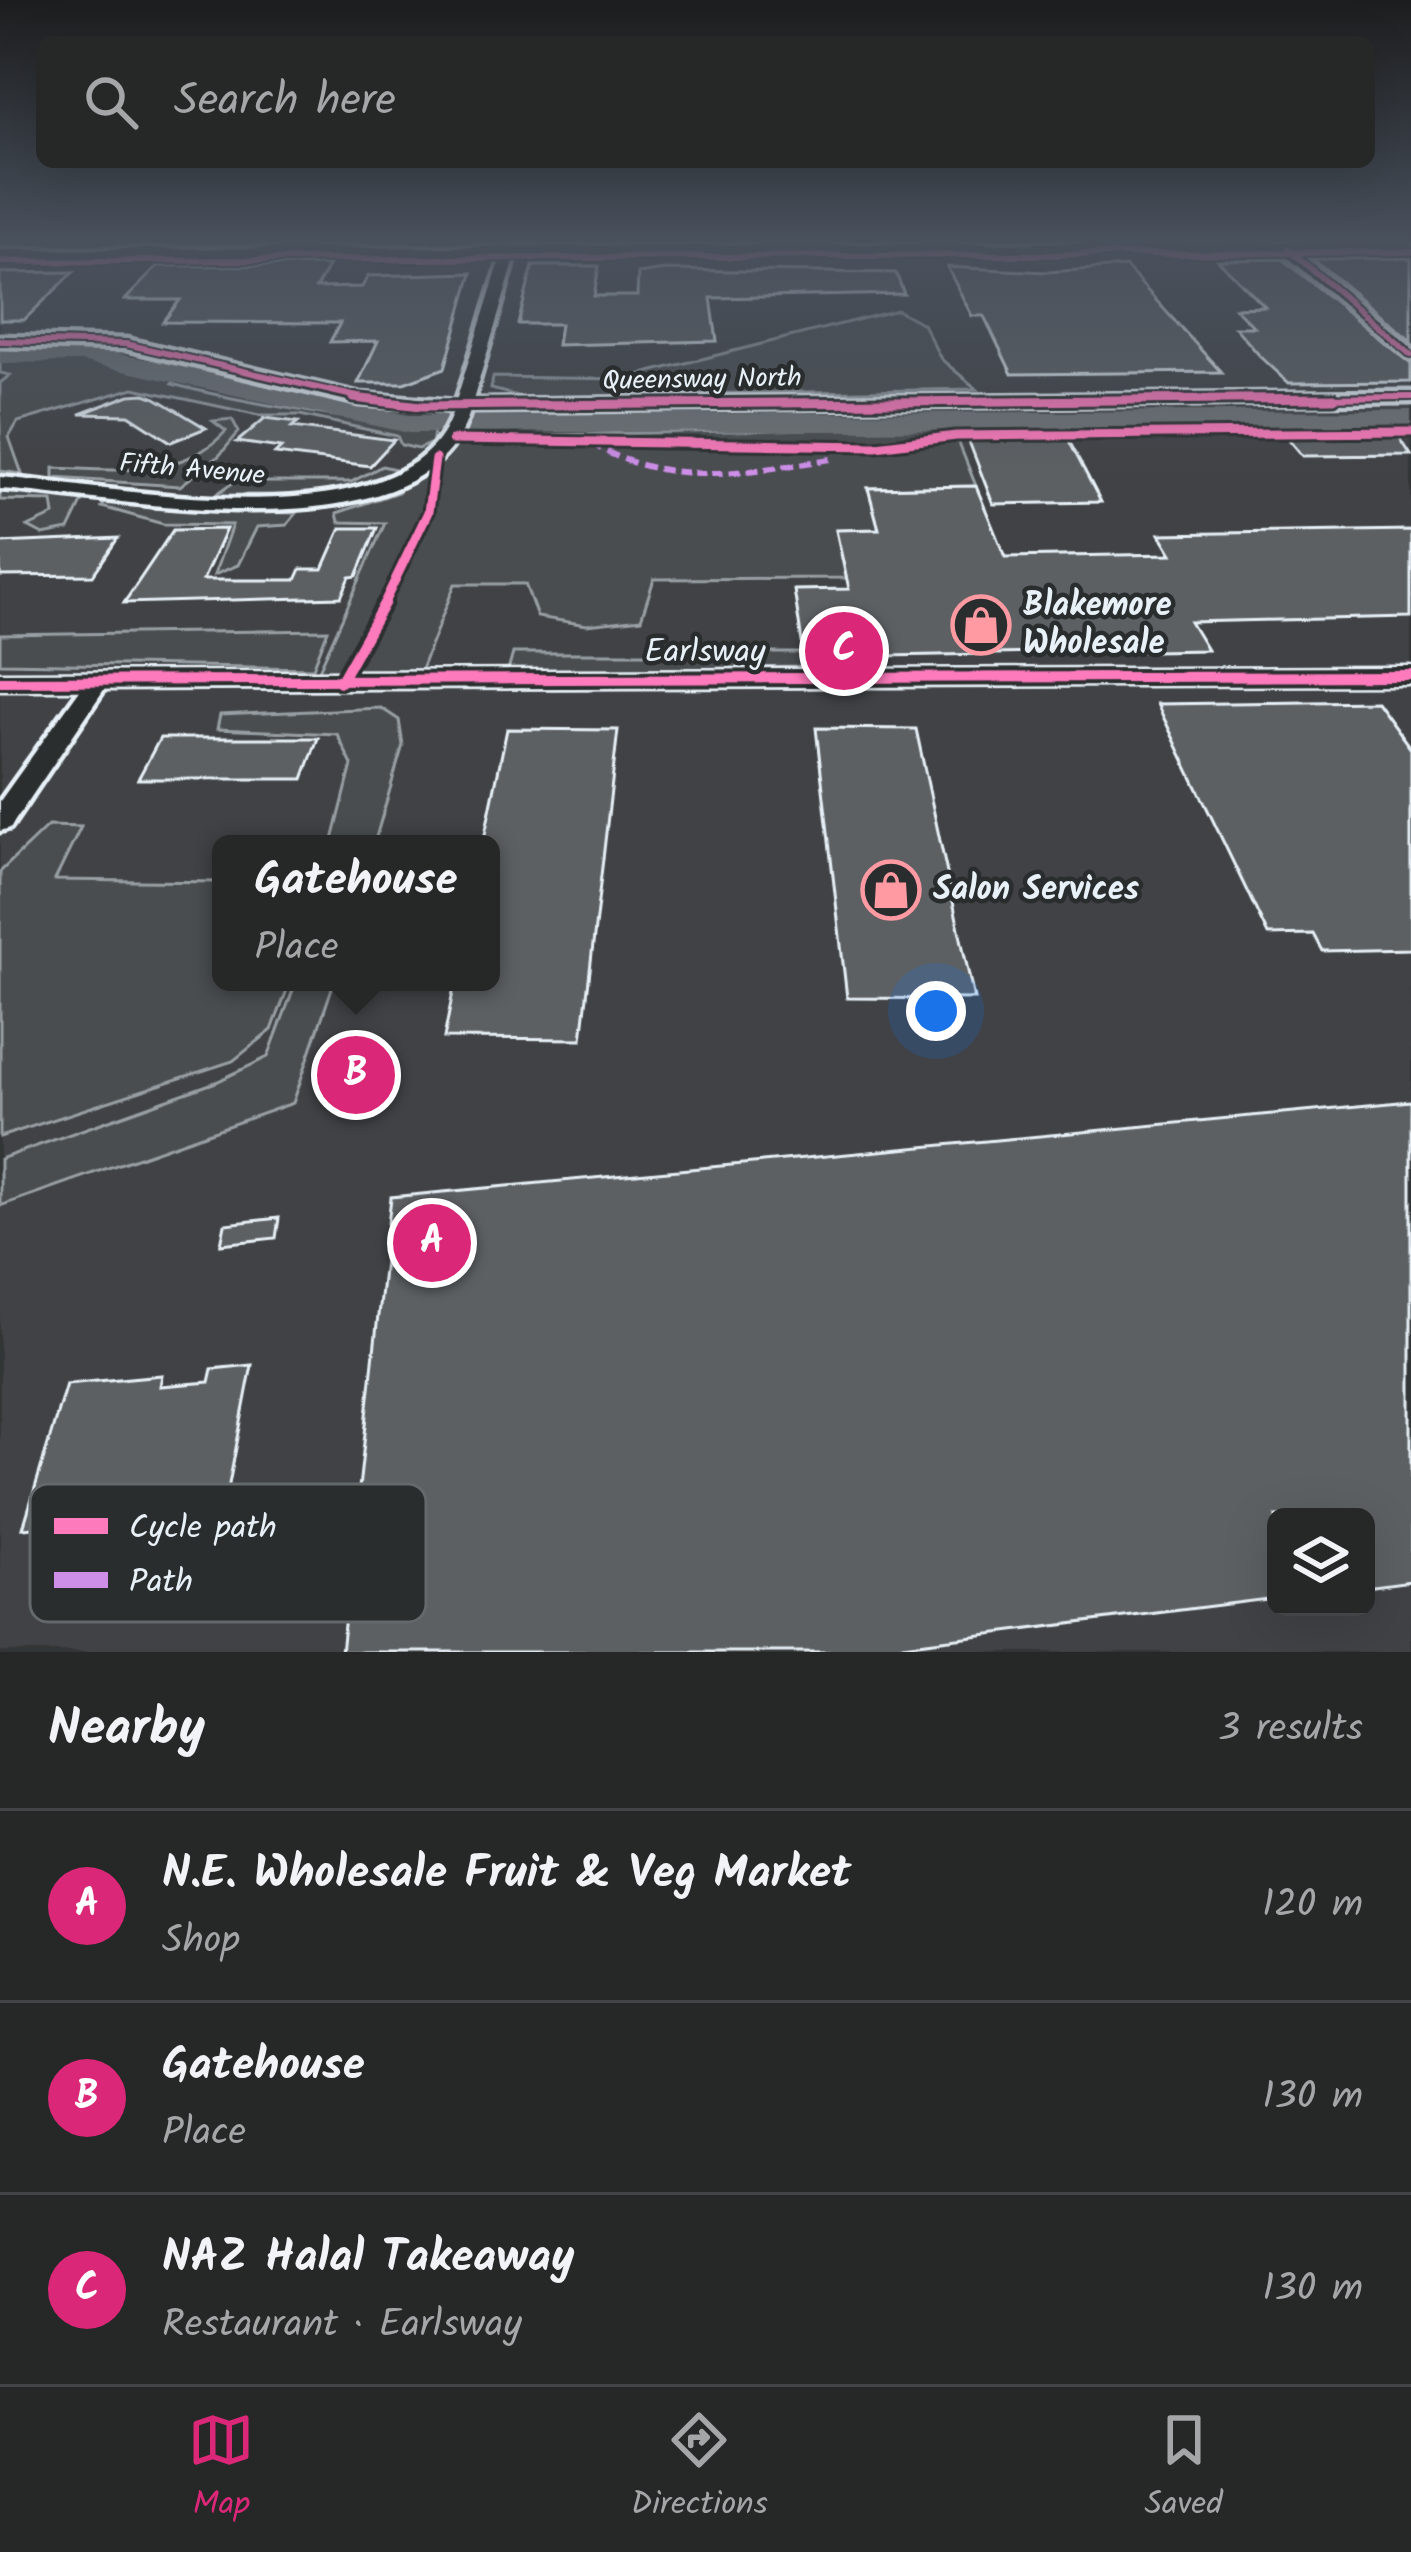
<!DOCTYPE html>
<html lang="en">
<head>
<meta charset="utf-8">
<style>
  body { margin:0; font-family:Kalam,sans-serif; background:#323434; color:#f1f3f6 }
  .controls { position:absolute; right:36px; bottom:36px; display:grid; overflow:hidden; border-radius:18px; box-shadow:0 12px 48px #0002 }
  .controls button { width:108px; height:108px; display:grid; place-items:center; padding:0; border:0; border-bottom:3px solid #424445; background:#262828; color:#f1f3f6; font:60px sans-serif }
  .you { position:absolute; left:936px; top:1011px; width:42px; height:42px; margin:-30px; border:9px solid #fff; border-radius:50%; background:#1a73e8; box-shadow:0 0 0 18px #1a73e833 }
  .badge { display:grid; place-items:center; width:78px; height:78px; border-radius:50%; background:#db2777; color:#fff; font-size:39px; font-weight:700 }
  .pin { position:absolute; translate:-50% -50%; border:6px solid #fff; box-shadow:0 3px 12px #0006 }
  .popup { position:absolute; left:212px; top:835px; width:288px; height:156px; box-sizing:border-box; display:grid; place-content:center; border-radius:18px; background:#262828; filter:drop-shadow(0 3px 9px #0005); font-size:39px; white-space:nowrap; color:#a4a6a8 }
  .popup b { font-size:45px; color:#f1f3f6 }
  .popup::after { content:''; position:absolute; left:50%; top:100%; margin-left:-24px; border:24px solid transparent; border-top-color:#262828 }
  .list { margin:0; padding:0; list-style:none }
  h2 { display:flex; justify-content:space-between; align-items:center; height:156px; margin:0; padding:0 48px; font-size:51px }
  h2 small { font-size:39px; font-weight:400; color:#a4a6a8 }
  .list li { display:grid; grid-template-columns:78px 1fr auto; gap:36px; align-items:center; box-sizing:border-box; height:192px; padding:0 48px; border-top:3px solid #424445 }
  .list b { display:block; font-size:45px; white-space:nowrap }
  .list p { margin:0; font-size:39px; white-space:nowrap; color:#a4a6a8 }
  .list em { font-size:39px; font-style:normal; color:#a4a6a8 }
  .icon { flex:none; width:66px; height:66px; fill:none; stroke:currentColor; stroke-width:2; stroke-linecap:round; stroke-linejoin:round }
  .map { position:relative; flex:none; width:1411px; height:1652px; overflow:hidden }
  .search { position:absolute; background:#262828; box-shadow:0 12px 48px #0002; left:36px; right:36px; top:36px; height:132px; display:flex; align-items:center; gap:30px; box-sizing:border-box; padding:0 42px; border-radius:18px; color:#a4a6a8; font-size:45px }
  .sheet { height:732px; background:#262828 }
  nav { display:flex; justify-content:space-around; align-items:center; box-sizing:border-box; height:168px; border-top:3px solid #424445; background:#262828; font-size:33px; color:#a4a6a8 }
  nav a { display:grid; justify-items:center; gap:6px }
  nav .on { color:#db2777 }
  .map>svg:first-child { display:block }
  .built { fill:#3f4244; fill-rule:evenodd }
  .green { fill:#494d4f; stroke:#989fa4; stroke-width:3 }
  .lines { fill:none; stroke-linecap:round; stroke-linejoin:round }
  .river { fill:#6e7376; fill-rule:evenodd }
  .building { fill:#5c6063; stroke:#e8f1f8; stroke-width:3 }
  .street-casing { stroke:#e8f1f8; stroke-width:9 }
  .secondary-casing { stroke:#e8f1f8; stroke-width:9 }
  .street { fill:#2a2d2e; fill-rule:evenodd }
  .secondary { fill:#2a2d2e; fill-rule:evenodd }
  .quiet { stroke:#ce8fe9; stroke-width:6; stroke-dasharray:12 6; stroke-linecap:butt }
  .cycleway-far2-casing { stroke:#2a2d2e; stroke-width:10 }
  .cycleway-far1-casing { stroke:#2a2d2e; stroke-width:15 }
  .cycleway-casing { stroke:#2a2d2e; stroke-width:18 }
  .cycleway-far2 { stroke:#fd7abc; stroke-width:6 }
  .cycleway-far1 { stroke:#fd7abc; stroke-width:9 }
  .cycleway { stroke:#fd7abc; stroke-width:10 }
  .labels { text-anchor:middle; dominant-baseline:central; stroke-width:9; stroke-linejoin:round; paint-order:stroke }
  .far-street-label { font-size:27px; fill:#e8f1f8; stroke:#2a2d2e }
  .poi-label { font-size:33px; font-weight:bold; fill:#e8f1f8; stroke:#2a2d2e; text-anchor:start }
  .street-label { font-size:33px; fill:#e8f1f8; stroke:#2a2d2e }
  .key { fill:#2a2d2e; stroke:#63686b; stroke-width:3 }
  .key-label { font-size:33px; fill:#e8f1f8 }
</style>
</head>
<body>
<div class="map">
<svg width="1411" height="1652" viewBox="0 0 1411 1652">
  <rect width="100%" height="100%" fill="#323536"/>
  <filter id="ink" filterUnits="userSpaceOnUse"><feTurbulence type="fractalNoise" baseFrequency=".00833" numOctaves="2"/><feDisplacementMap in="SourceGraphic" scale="24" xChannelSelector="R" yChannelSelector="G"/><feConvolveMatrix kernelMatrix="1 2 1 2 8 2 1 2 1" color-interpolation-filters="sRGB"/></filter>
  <g filter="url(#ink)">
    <path class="built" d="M0 241H1411V1652H0ZM221 844H491V982H221ZM1276 1517H1366V1607H1276Z"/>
    <g class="green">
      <path d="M897 310 923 324 941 359 977 389 521 397 491 389 493 377 622 379Z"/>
      <path d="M76 349 187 368 172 384C258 407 346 416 434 432L432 443 418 449 401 445 397 436 300 415H259L134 388 18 422 9 437 22 474 0 471V383L10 375 0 373V350Z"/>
      <path d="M232 419 239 432 219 456 180 486 54 478V468C114 470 183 479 226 431L213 421Z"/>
      <path d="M952 426 976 486 868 488 879 529 836 531 846 578 654 579 641 619 587 625 537 617 525 584H455L420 672 319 670 385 523 339 522 337 513 398 492 462 437Z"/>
      <path d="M382 466 400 470 326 495H215L234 482H351Z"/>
      <path d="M0 489 71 492 84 499 69 530 43 535 28 527 54 515 52 501 0 500Z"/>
      <path d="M130 496 206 511 297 513 287 525 257 527 238 565 214 575 232 525 163 524 102 507 107 498Z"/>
      <path d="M328 630 313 668 0 663V635Z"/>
      <path d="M513 653H800L808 667 508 671Z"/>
      <path d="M381 708 399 720 403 745 374 844H332L352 765 337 734 217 729 220 715Z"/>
      <path d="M48 826 81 827 55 880 221 882V982H290L272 1030 233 1061 0 1137V872Z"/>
      <path d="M296 982H334L293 1103 0 1206V1159L216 1082 268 1057Z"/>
    </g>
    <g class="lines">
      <path class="river" d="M81 346 409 415 1411 410V428L409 433 81 362 0 363V347Z"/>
    </g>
    <g class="building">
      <path d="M1411 258V341L1313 259Z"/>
      <path d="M1282 259 1411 364V382L1289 383 1259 355 1235 327H1254L1235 308 1265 307 1218 260Z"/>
      <path d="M329 265 316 288 362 287 368 276 472 273 445 368 404 383H358L378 341 330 342 340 323 163 322 180 300H125L158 266Z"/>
      <path d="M533 266H599L594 296H637L638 274 664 270 896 273 904 294 711 298 717 341 557 345 560 324H518Z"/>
      <path d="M947 267 1046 272 1126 267 1221 372 1012 374 984 316H972Z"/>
      <path d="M74 272 24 320H0V273Z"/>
      <path d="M145 394 156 398 206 428 171 442 129 415 80 414 130 395Z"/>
      <path d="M265 418 298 422 292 427 394 440 370 466 275 454 281 448 237 442Z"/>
      <path d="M1398 435 1411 455 1303 456 1286 436Z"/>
      <path d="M1067 437 1101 502 993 504 968 439Z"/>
      <path d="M976 486 1005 557 1172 554 1160 534 1411 530V617L1190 622 1207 650 834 657 833 648 803 649 794 590 849 589 836 530 879 529 868 488Z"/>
      <path d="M341 528H377L357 576 350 577 341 597 124 603 173 530 226 529 203 580H296L301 569H323Z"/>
      <path d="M118 538 93 575 0 576V543Z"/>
      <path d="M1376 701 1411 749V949L1322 951 1313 934 1268 935 1157 704Z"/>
      <path d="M816 728 916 729 974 999 847 998Z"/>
      <path d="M507 729 618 730 582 1039 444 1038 455 982H491V844H483Z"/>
      <path d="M160 738H318L303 779H138Z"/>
      <path d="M1411 1101V1581L1366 1587V1517H1276V1598L847 1652H341L391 1197Z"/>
      <path d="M279 1218 276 1238 221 1244 225 1224Z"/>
      <path d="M252 1365 225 1505 181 1509 183 1500 131 1505 128 1518 23 1528 66 1384 162 1375 160 1386 209 1382 212 1369Z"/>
    </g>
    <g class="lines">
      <g class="street-casing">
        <g id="street">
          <path d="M1278 244H1288L1411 347V360L1278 250Z"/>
          <path d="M510 248 517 252 473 400 1411 392V402L470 411C426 563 119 497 0 489V477C110 486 410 548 453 411L360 404 126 349 0 346V336L126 339 360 394 456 401 503 252Z"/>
          <path d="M1411 669V683L105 688 10 828 0 831V801L81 688H0V674Z"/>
        </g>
      </g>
      <g class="secondary-casing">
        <path id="secondary" d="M1411 241V252L0 262V250Z"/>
      </g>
      <use href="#street" class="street"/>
      <use href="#secondary" class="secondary"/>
      <path class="quiet" d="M591 443C665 489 750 472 831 459"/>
      <g class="cycleway-far2-casing">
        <g id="cycleway-far2">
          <path d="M1288 249 1411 355"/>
          <path d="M0 262 1411 252"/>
          <path d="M0 341 126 344 375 401"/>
          <path d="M1004 401 1411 397"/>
        </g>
      </g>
      <g class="cycleway-far1-casing">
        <g id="cycleway-far1">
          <path d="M354 398 421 406 1334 398"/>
          <path d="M452 440 876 446 956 436 1411 432"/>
          <path d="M383 605 428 512 435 459"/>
        </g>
      </g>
      <g class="cycleway-casing">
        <g id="cycleway">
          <path d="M0 681 1411 676"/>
          <path d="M340 682 385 602"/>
        </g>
      </g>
      <use href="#cycleway-far2" class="cycleway-far2"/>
      <use href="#cycleway-far1" class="cycleway-far1"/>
      <use href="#cycleway" class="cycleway"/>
    </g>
  </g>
  <linearGradient id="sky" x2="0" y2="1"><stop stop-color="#1c1d1e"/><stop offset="0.51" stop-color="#49515d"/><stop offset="1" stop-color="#49515d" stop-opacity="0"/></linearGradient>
  <rect width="1411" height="472" fill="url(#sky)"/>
  <defs>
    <g id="shop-ring" transform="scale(3)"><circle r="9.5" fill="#2a2d2e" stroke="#ff9aa2" stroke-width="1.5"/><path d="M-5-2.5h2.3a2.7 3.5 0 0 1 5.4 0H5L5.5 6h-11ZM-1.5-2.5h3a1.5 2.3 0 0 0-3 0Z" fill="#ff9aa2"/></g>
  </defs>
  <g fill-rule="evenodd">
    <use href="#shop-ring" x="981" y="625"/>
    <use href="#shop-ring" x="891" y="890"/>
  </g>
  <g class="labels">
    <g class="far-street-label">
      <text transform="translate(702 380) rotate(-1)">Queensway North</text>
      <text transform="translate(192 470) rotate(5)">Fifth Avenue</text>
    </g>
    <g class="poi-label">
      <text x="1023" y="606">Blakemore<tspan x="1023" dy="38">Wholesale</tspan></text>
      <text x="933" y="890">Salon Services</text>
    </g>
    <g class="street-label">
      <text x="705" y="653">Earlsway</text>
    </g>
  </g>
  <rect x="30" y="1484" width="396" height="138" rx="18" class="key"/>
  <rect x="54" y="1518" width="54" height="16" fill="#fd7abc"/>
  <rect x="54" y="1572" width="54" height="16" fill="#ce8fe9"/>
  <g class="key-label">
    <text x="129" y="1538">Cycle path</text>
    <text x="129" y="1592">Path</text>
  </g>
</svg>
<div class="controls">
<button><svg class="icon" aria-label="layers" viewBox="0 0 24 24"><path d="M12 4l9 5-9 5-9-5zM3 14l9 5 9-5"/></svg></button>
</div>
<div class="you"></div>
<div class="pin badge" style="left:432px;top:1243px">A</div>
<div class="pin badge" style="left:356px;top:1075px">B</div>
<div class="popup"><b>Gatehouse</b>Place</div>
<div class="pin badge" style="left:844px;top:651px">C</div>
<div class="search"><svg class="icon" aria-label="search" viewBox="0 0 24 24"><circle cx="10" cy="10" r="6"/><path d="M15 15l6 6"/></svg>Search here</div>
</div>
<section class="sheet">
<h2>Nearby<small>3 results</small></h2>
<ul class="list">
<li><span class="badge">A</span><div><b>N.E. Wholesale Fruit &amp; Veg Market</b><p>Shop</p></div><em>120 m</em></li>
<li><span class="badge">B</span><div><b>Gatehouse</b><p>Place</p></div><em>130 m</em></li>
<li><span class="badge">C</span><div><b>NAZ Halal Takeaway</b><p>Restaurant · Earlsway</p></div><em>130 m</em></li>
</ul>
</section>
<nav>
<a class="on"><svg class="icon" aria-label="map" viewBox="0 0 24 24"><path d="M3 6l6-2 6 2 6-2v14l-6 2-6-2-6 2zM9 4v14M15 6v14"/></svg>Map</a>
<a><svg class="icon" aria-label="directions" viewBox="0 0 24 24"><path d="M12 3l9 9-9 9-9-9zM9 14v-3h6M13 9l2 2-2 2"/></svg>Directions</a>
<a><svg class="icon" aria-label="saved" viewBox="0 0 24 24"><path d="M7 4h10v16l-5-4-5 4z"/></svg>Saved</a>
</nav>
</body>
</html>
